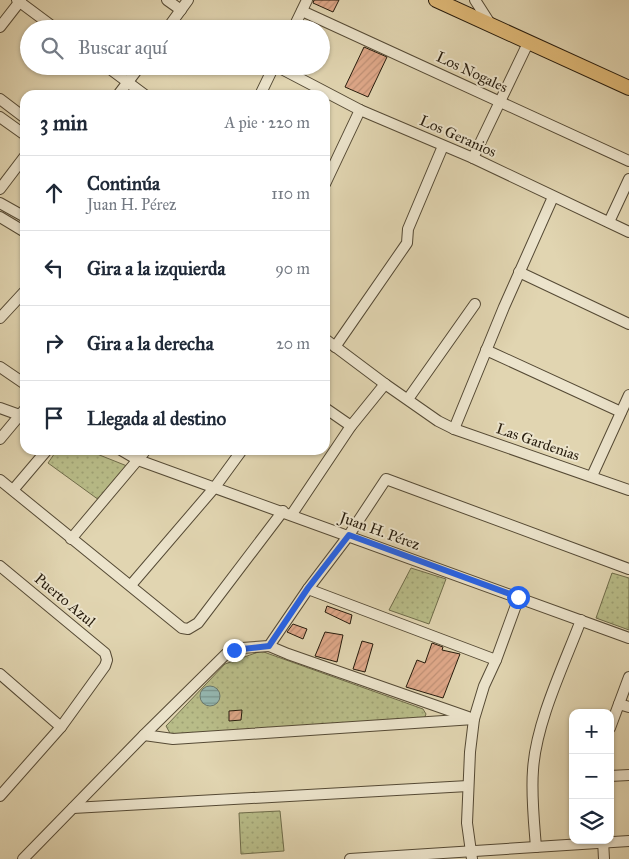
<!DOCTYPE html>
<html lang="es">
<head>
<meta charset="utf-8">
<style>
  body { margin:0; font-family:"IM FELL Great Primer",serif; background:#f2f2f3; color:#1f2937 }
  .controls { position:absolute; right:15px; bottom:15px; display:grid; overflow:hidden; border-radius:10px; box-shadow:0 1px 4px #0004 }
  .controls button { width:45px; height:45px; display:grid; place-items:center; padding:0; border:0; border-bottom:1px solid #e0e1e3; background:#fff; color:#1f2937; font:25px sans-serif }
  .stop { position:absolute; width:15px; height:15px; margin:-11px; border:4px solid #2563eb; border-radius:50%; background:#fff }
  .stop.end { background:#2563eb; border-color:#fff; box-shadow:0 1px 5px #0008 }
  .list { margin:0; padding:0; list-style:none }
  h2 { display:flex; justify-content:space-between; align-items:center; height:65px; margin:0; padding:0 20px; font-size:21px }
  h2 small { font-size:16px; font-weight:400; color:#747a83 }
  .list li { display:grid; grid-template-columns:32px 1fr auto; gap:15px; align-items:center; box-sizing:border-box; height:75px; padding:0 20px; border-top:1px solid #e0e1e3 }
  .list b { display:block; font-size:19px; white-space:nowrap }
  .list p { margin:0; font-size:16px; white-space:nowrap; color:#747a83 }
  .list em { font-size:16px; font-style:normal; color:#747a83 }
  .icon { flex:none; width:28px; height:28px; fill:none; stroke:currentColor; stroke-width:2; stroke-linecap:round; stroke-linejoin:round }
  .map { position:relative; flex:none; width:629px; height:859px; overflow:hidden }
  .search { position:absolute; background:#fff; box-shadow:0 1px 4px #0004; left:20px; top:20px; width:310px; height:55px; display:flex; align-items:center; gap:12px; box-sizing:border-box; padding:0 18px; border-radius:28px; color:#747a83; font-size:19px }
  .panel { position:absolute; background:#fff; box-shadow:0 1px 4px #0004; left:20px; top:90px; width:310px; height:365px; border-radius:15px }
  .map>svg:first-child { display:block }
  .park { fill:url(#park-dots); stroke:#6f6c4a }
  .water { fill:url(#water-rules); stroke:#697970 }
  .building { fill:url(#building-hatch); stroke:#261b0c }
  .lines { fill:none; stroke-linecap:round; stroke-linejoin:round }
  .minor-casing { stroke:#554a35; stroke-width:12 }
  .major-casing { stroke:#261b0c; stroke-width:16 }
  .minor { stroke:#ece4cc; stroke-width:10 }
  .major { stroke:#e0ba78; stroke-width:14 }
  .route { stroke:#2563eb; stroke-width:6 }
  .labels { text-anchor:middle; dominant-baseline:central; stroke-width:4; stroke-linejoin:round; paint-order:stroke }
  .street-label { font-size:15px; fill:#261b0c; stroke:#ece4cc }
</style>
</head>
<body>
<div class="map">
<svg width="629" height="859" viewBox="0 0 629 859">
  <defs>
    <pattern id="park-dots" width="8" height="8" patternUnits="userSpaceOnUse" patternTransform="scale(1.25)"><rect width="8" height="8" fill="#b8bc88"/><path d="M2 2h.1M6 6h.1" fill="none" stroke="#9ea174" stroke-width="1.8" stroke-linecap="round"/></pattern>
    <pattern id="water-rules" width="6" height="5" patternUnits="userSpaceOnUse" patternTransform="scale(1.25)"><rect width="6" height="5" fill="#95b8b2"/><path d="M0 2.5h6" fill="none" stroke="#79958f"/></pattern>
    <pattern id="building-hatch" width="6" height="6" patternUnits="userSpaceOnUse" patternTransform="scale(1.25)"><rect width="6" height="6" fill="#dea788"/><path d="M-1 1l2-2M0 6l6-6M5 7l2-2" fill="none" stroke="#be8f74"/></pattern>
  </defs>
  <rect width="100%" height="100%" fill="#e1d5b1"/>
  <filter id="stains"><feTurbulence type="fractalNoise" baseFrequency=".004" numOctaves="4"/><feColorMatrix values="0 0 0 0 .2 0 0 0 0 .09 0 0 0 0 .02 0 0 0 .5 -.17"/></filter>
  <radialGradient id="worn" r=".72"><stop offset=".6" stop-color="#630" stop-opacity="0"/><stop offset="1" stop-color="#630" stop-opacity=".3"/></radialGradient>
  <g class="park">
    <path d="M57 450H87L127 466 99 500 48 463Z"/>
    <path d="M411 568 446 579 429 624 389 610Z"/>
    <path d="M612 573 629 578V630L596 618Z"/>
    <path d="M261 651 423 709 426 714 424 719 171 735 166 726 225 664Z"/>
    <path d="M280 811 284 851 241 854 239 813Z"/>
  </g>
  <circle class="water" cx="210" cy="696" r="10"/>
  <g class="building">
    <path d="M314 0H339L333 12 313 3Z"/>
    <path d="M364 47 387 57 368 97 345 87Z"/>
    <path d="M327 606 352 615 350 624 325 612Z"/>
    <path d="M293 624 307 629 303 639 287 632Z"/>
    <path d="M325 632 343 635 337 662 315 656Z"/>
    <path d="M362 641 373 644 365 672 353 669Z"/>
    <path d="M432 643 443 647 442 650 460 654 443 698 406 687 417 660 425 663Z"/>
    <path d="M242 710 241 720 229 721V711Z"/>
  </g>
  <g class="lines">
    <g class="minor-casing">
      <g id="minor">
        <path d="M17 0 56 29"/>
        <path d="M167 0 181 10"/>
        <path d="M475 0 491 25"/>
        <path d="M302 11 629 161"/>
        <path d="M0 27 21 0"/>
        <path d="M167 29 188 0"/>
        <path d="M293 29 307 0"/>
        <path d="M106 66 145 95"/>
        <path d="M276 66 360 110 473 158 629 232"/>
        <path d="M118 95 140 66"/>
        <path d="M260 95 274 66"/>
        <path d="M0 99 25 118"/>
        <path d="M0 117 25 135"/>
        <path d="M473 158 529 41"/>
        <path d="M325 184 360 110"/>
        <path d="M0 189 25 156"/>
        <path d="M0 203 25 217"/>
        <path d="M0 217 25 232"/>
        <path d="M609 222 629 179"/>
        <path d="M519 272 629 324"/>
        <path d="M0 318 25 291"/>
        <path d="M325 339 385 384 438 421 454 429 629 490"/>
        <path d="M335 347 407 243 408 229 443 146"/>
        <path d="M486 350 621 412"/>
        <path d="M0 367 25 384"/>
        <path d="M408 399 475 304"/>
        <path d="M0 408 25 417"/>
        <path d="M325 408 351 426"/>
        <path d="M454 429 504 307 553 197"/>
        <path d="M0 439 25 409"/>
        <path d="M121 450 138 460 629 638"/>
        <path d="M592 476 629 395"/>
        <path d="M0 480 182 628 188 629 198 623 283 511"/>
        <path d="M13 490 47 450"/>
        <path d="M292 514 351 426 385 384"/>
        <path d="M71 539 146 450"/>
        <path d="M0 566 105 653 107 660 105 666 61 727 0 796"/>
        <path d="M131 585 215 487 242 450"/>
        <path d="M308 589 496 660"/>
        <path d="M269 646 288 654 468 717"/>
        <path d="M0 674 61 727"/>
        <path d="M619 704 629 707"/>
        <path d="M610 728 629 677"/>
        <path d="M144 735 173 739 474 719"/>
        <path d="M610 776 629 775"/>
        <path d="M73 808 468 786"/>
        <path d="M603 840 604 859"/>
        <path d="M536 847C534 822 531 795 533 770 536 722 564 665 581 620"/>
        <path d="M23 859 144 735 226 654 242 648 269 646 308 589 349 535 386 479 629 569"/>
        <path d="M350 859 629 841"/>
        <path d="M472 859 467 823 470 752 474 719 484 686 496 660 519 597"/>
      </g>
    </g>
    <g class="major-casing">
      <path id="major" d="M436 0 629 88"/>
    </g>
    <use href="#minor" class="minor"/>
    <use href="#major" class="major"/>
  </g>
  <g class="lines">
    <path class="route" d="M234 650 269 646 308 588 349 535 518 597"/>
  </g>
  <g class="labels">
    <g class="street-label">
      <text transform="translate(472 72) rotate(25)">Los Nogales</text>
      <text transform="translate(458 136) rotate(24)">Los Geranios</text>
      <text transform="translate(538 442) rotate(19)">Las Gardenias</text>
      <text transform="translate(380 531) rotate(20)">Juan H. Pérez</text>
      <text transform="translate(65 600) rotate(40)">Puerto Azul</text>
    </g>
  </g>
  <rect width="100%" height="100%" filter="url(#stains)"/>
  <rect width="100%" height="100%" fill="url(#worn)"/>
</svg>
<div class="controls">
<button>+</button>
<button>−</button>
<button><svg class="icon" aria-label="layers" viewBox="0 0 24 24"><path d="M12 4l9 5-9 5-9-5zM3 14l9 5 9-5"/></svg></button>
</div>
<div class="stop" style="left:518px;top:597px"></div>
<div class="stop end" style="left:234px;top:650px"></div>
<div class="search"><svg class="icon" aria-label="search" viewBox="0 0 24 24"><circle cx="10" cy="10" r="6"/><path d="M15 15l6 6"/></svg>Buscar aquí</div>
<section class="panel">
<h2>3 min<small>A pie · 220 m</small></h2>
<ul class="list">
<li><svg class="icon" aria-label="ahead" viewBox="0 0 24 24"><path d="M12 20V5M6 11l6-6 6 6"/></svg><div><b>Continúa</b><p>Juan H. Pérez</p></div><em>110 m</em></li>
<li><svg class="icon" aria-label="left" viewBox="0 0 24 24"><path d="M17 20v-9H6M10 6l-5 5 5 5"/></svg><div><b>Gira a la izquierda</b></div><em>90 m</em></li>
<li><svg class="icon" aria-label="right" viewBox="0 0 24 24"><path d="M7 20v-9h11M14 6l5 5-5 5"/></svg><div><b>Gira a la derecha</b></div><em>20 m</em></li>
<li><svg class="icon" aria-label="arrive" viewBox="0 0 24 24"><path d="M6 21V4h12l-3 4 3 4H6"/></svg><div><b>Llegada al destino</b></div></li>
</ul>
</section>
</div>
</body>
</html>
